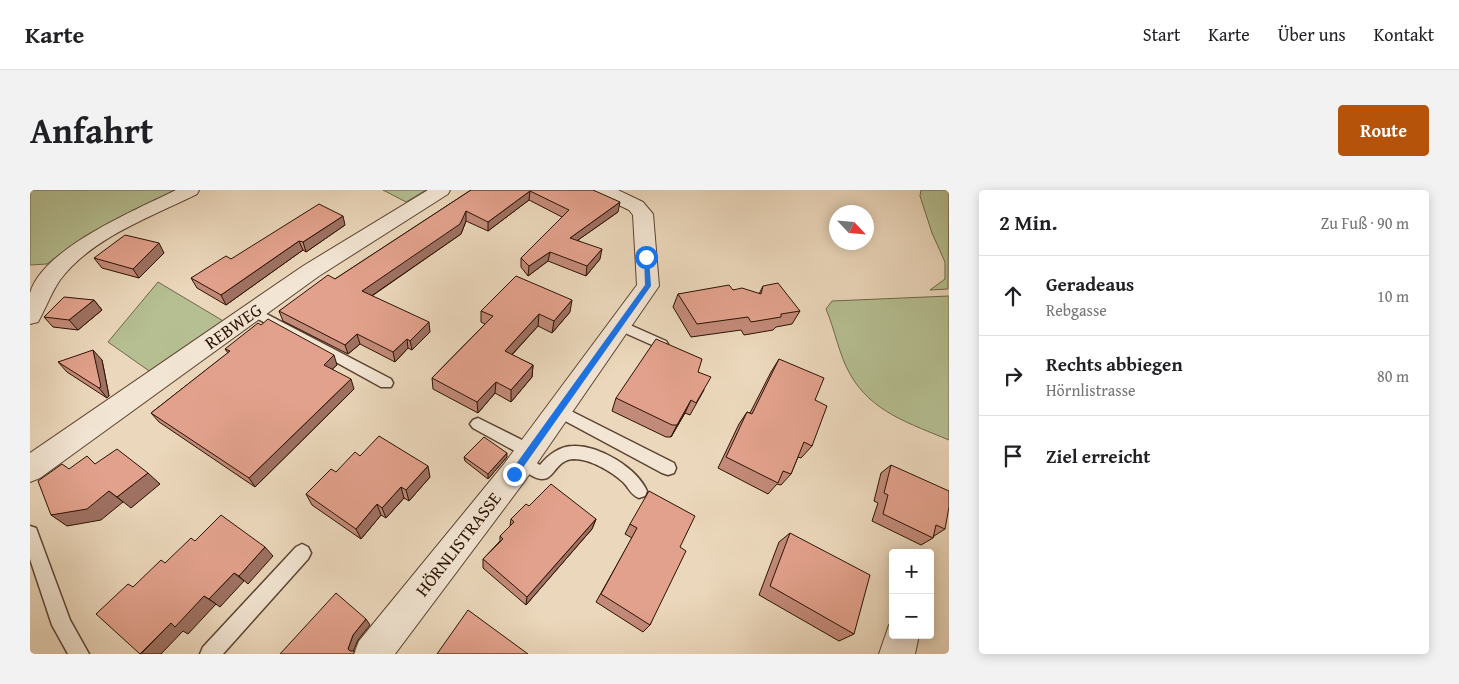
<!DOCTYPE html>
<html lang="de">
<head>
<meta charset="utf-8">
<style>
  body { margin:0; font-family:"Gentium Book Plus",serif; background:#f2f2f2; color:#202124 }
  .controls { position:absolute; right:15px; bottom:15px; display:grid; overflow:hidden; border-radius:5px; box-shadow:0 2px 12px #0003 }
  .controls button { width:45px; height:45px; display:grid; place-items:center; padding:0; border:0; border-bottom:1px solid #e0e0e0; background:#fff; color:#202124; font:25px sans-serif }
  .compass { position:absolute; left:799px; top:15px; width:45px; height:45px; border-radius:50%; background:#fff; box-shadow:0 2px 12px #0003; rotate:116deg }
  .stop { position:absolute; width:15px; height:15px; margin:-11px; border:4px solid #1a73e8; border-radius:50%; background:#fff }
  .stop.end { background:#1a73e8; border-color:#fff; box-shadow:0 1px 5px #0008 }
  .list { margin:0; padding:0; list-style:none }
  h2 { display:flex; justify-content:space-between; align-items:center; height:65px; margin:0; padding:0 20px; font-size:21px }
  h2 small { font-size:16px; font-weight:400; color:#757577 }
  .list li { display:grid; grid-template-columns:32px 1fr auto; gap:15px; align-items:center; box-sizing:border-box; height:80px; padding:0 20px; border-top:1px solid #e0e0e0 }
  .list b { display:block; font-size:19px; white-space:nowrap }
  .list p { margin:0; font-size:16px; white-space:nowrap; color:#757577 }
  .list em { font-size:16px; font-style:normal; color:#757577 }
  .icon { flex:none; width:28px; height:28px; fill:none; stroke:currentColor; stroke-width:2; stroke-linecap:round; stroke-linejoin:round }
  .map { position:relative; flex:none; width:919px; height:464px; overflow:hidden; border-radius:5px }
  header { display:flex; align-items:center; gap:30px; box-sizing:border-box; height:70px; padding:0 25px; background:#fff; border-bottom:1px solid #e0e0e0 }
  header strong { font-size:24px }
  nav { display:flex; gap:28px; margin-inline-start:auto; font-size:18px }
  .intro { display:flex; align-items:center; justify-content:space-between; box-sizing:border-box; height:120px; padding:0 30px }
  h1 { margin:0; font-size:35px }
  .button { padding:12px 22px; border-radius:5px; background:#b45309; color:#fff; font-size:18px; font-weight:700 }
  main { display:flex; gap:30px; padding:0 30px }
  aside { flex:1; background:#fff; border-radius:5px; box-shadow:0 2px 12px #0003 }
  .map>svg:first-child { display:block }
  .green { fill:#b5bf92; stroke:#70684a }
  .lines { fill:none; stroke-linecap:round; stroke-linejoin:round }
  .lane-casing { stroke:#5c4331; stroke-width:3 }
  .street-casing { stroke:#5c4331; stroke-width:2 }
  .lane { fill:#f2e5d3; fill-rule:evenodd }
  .street { fill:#f2e5d3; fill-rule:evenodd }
  .wall { fill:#c28a78; stroke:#2c1203 }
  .shaded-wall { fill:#9e7162; stroke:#2c1203 }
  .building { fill:#e2a18c; stroke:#2c1203 }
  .route { fill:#1a73e8 }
  .labels { text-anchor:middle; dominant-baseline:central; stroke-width:4; stroke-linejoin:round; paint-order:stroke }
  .street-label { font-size:18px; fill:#2c1203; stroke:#f2e5d3 }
</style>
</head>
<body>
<header>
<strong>Karte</strong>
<nav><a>Start</a><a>Karte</a><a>Über uns</a><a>Kontakt</a></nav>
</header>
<div class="intro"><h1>Anfahrt</h1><a class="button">Route</a></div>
<main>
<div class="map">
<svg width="919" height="464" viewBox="0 0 919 464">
  <rect width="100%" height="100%" fill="#ebd7bb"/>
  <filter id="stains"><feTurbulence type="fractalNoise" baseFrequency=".004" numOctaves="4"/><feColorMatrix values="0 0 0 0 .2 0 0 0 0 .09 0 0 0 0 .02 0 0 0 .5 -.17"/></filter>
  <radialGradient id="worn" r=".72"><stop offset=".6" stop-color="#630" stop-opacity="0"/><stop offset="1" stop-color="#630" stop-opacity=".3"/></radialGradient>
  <g class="green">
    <path d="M0 0H146L46 52 17 74 0 75Z"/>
    <path d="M353 0H396L376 12Z"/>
    <path d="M891 0H919L918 99 900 100 915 89V72L902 43 890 6Z"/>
    <path d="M128 92 195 132 122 183 78 152Z"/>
    <path d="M919 106V250C881 234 841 222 820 184 809 165 805 140 796 119L802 111Z"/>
  </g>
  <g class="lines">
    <g class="lane-casing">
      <g id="lane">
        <path d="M223 117 361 189 363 193 361 197H351L219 124 217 121Z"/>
        <path d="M591 131 636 151 638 154 631 159 586 139 585 136 586 133Z"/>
        <path d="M529 215 644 273 646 278 644 283 638 285 632 283 524 225 522 221 524 217Z"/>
        <path d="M448 228 506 257 508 262 506 267 500 269 510 275C518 265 530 256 543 256 569 255 607 278 617 301L615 306 609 308C601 305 599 298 593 292 581 281 560 269 544 269 520 270 526 301 499 284 493 281 487 278 484 272L486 267 492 265 443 238 440 234 443 230Z"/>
        <path d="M0 336 6 338 40 430 59 464H38L22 435 0 369Z"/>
        <path d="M272 354 278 357 281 363 278 369 193 464H170L173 457 266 357Z"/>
      </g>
    </g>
    <g class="street-casing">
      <g id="street">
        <path d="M146 0H169L167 4C121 27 61 48 30 90 21 103 16 118 8 132L0 134C0 125 0 112 0 103 13 58 106 20 146 0Z"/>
        <path d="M398 0H420L418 4 289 86 10 288 0 292V263L273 76Z"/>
        <path d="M564 0H588L613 12 623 24 629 96 494 292 365 464H324L329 451 474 274 607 95 603 25 599 20 566 4Z"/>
        <path d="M863 434V445H889L885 464H849L859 435Z"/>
      </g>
    </g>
    <use href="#lane" class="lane"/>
    <use href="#street" class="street"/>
  </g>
  <g class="wall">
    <path d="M441 0H563L588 22 548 50 570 69 556 86 518 71 498 86 491 77V68L532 27 499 10 458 41 436 31 431 44 342 106 400 142 382 160 378 158 365 172 330 154 318 164 253 131 249 121 305 89Z"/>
    <path d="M315 35 276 62 273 60 196 115 167 98 161 88 201 69Z"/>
    <path d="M134 63 109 88 72 78 64 68Z"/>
    <path d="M733 96 770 121 762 134 746 137 743 140 714 145 711 140 661 147 643 117 648 104 703 100 729 104Z"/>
    <path d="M64 110 72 120 48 140 23 137 14 127Z"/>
    <path d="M451 121 540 122 522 143 508 136 482 165 503 175 502 187 481 212 465 203 448 223 403 199 402 188 455 134 451 132Z"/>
    <path d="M195 159 307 175 302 179 324 199 225 297 129 232 121 223 198 163Z"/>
    <path d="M749 169 785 210 782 256 771 268 768 267 761 284 751 295 747 294 738 304 688 278 709 234 717 222 720 223 741 182Z"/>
    <path d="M72 170 79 206 77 208 37 182 28 172Z"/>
    <path d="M668 182 674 200 660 225 655 223 641 247H636L582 221 586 208Z"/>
    <path d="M330 266 400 287 379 311 374 308 356 328 351 325 331 349 282 315 276 304 306 282Z"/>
    <path d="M434 267H477L458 289 435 271Z"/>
    <path d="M861 275 915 339 904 346 903 348 891 355 842 331 848 313 844 311 851 283Z"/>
    <path d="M499 316 566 329 562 339 496 415 453 378V369L470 351V346L480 336 481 329Z"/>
    <path d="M600 334 650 357 620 435 613 442 566 412 602 348 595 344Z"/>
    <path d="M760 343 824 444 809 451 729 405 749 352Z"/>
  </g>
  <g class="shaded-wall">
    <path d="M500 1 499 10 458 41V32Z"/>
    <path d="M590 12 588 22 538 57 540 48Z"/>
    <path d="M436 21V31L431 44 334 111 332 101Z"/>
    <path d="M313 26 315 35 276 62 273 52Z"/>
    <path d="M269 51 273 60 196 115 191 105Z"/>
    <path d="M129 53 134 63 109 88 103 79Z"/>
    <path d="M572 59 570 69 556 86 557 76Z"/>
    <path d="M520 62 518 71 498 86 499 76Z"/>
    <path d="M64 110 72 120 48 140 39 130Z"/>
    <path d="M542 110 540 122 522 143 524 131Z"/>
    <path d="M509 124 508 136 474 173 475 161Z"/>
    <path d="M399 132 400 142 382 160 380 151Z"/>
    <path d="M327 144 330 154 318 164 315 155Z"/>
    <path d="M377 149 378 158 365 172 363 162Z"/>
    <path d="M63 160 72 170 79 206 77 208 69 198Z"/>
    <path d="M304 165 307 175 297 184 294 175Z"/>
    <path d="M503 175 502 187 481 212V200Z"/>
    <path d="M321 189 324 199 225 297 219 288Z"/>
    <path d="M466 192 465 203 448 223 447 212Z"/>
    <path d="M661 210 655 223 641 247 647 235Z"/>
    <path d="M477 263V267L458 289V284Z"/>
    <path d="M398 276 400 287 379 311 376 300Z"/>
    <path d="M118 283 130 294 101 318 87 307Z"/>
    <path d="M371 297 374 308 356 328 352 318Z"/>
    <path d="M79 301 93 312 71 330 37 336 21 325Z"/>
    <path d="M347 314 351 325 331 349 326 339Z"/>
    <path d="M566 329 562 339 496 415 497 407Z"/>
    <path d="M235 357 243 366 218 394 209 386Z"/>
    <path d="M204 383 214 391 190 417 179 409Z"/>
    <path d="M174 406 186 414 158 444 153 441 131 464H111L141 433Z"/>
    <path d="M336 429 340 435 328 450 322 464 318 459 323 445Z"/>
  </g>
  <g class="building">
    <path d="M441 0H563L590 12 540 48 572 59 557 76 520 62 499 76 491 68 539 20 500 1 458 32 436 21 430 34 332 101 399 132 380 151 377 149 363 162 327 144 315 155 249 121 298 85 305 89Z"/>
    <path d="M289 14 313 26 273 52 269 51 191 105 161 88 196 66 201 69Z"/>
    <path d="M95 45 129 53 103 79 64 68Z"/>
    <path d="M486 86 542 110 524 131 509 124 475 161 503 175 481 200 466 192 447 212 402 188 463 126 451 121Z"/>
    <path d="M748 93 770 121 751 124V127L721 132 718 127 667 134 648 104 699 95 703 100 712 98 731 104 733 96Z"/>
    <path d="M34 107 64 110 39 130 14 127Z"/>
    <path d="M238 129 304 165 294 175 321 189 219 288 121 223 200 161 195 159 228 133 231 135Z"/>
    <path d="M626 149 672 169 668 182 681 187 666 213 661 210 647 235H642L586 208Z"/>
    <path d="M63 160 71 197 69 198 28 172Z"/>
    <path d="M749 169 794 188 785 210 797 216 782 256 774 252 761 284 753 281 748 293 696 267 717 222 722 224Z"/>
    <path d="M349 246 398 276 376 300 371 297 352 318 347 314 326 339 276 304 301 279 306 282 325 262 330 266Z"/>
    <path d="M454 247 477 263 458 284 434 267Z"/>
    <path d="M87 259 118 283 87 307 79 301 57 319 21 325 8 291 32 274 39 279 57 266 65 274Z"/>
    <path d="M861 275 919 301V317L915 339 906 335 903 348 853 324 858 305 854 303Z"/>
    <path d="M521 294 566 329 497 407 453 369 473 349 470 346 484 332 481 329 496 314 499 316Z"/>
    <path d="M619 301 665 326 650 357 656 361 620 435 571 404 607 338 600 334Z"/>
    <path d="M191 325 235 357 209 386 204 383 179 409 174 406 145 437 141 433 110 464 66 424 98 394 103 397 131 370 135 373 161 348 165 351Z"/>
    <path d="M760 343 840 385 824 444 740 396Z"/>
    <path d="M306 403 336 429 323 445 318 459 320 461H325L323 464H250Z"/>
    <path d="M438 420 498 464H407Z"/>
  </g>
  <path class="route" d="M614 66 619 67 621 96 487 286H481V281L615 95Z"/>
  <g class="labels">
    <g class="street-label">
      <text transform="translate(203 136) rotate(-35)">REBWEG</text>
      <text transform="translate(428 354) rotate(-52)">HÖRNLISTRASSE</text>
    </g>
  </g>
  <rect width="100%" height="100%" filter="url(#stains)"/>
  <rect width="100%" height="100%" fill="url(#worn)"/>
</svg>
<div class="controls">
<button>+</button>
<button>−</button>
</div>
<svg class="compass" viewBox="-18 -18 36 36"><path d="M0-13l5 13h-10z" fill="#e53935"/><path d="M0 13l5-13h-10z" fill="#757577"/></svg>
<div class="stop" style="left:616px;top:67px"></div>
<div class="stop end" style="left:484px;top:284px"></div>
</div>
<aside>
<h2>2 Min.<small>Zu Fuß · 90 m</small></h2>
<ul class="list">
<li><svg class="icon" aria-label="ahead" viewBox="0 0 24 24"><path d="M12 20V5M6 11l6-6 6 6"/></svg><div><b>Geradeaus</b><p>Rebgasse</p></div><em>10 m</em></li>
<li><svg class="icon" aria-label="right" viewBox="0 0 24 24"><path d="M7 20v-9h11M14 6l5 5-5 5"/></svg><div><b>Rechts abbiegen</b><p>Hörnlistrasse</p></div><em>80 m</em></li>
<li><svg class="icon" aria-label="arrive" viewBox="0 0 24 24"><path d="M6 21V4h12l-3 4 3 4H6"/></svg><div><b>Ziel erreicht</b></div></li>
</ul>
</aside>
</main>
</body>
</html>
